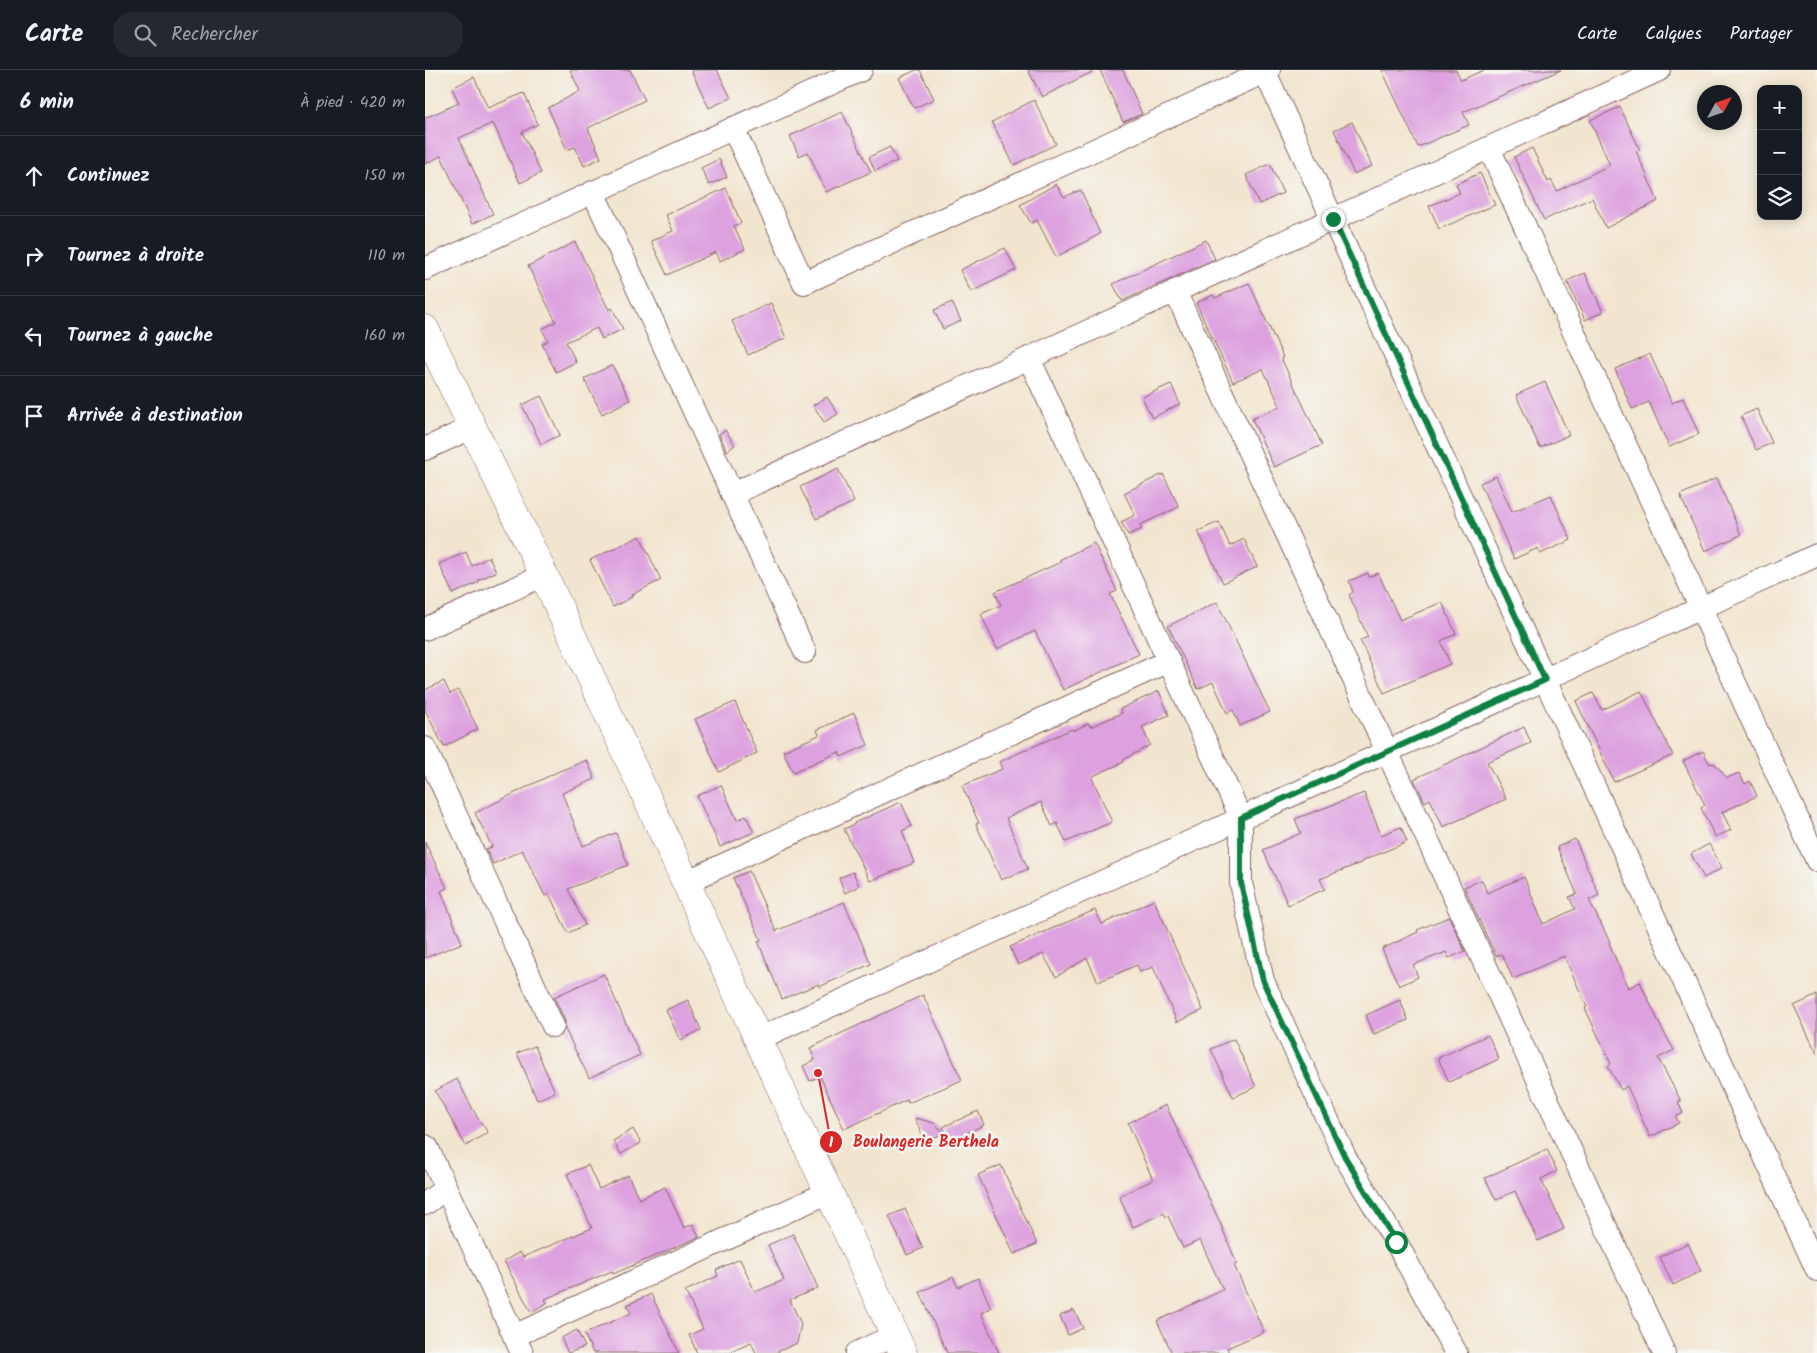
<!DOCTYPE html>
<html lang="fr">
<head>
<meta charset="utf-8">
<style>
  body { margin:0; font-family:Kalam,sans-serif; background:#242831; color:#f1f3f6 }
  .controls { position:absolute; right:15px; top:15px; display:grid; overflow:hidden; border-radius:10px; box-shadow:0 2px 12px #0003 }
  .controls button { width:45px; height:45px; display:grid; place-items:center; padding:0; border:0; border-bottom:1px solid #363941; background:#171b24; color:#f1f3f6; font:25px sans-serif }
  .compass { position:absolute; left:1272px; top:15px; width:45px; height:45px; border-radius:50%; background:#171b24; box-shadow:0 2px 12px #0003; rotate:50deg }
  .stop { position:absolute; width:15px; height:15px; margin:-11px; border:4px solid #0b8043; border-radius:50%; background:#fff }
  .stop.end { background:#0b8043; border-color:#fff; box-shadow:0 1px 5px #0008 }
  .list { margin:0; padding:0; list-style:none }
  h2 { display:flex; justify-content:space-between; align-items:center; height:65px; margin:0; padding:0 20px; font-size:21px }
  h2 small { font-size:16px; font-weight:400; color:#9ea1a6 }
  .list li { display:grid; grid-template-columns:32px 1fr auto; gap:15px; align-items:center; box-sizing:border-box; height:80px; padding:0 20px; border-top:1px solid #363941 }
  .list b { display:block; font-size:19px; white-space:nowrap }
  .list em { font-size:16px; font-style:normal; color:#9ea1a6 }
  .icon { flex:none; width:28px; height:28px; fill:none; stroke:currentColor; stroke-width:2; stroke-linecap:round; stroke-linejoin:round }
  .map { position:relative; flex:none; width:1392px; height:1283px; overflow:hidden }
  header { display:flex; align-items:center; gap:30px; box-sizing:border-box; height:70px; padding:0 25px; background:#171b24; border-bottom:1px solid #363941 }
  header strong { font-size:24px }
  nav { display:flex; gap:28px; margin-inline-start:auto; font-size:18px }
  .search { width:350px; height:45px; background:#242831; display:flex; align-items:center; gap:12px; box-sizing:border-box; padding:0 18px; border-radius:20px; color:#9ea1a6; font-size:19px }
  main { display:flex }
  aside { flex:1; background:#171b24 }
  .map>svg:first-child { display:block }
  .building { fill:#dda1df }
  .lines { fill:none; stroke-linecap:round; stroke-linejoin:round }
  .minor-casing { stroke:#856464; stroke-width:24 }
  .major-casing { stroke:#856464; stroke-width:29 }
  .minor { stroke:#fff; stroke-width:22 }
  .major { stroke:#fff; stroke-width:28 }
  .route { stroke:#0b8043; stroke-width:6 }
  .leader { fill:none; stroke:#d62828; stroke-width:2 }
  .callout-dot { fill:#d62828; stroke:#f6f6f2; stroke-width:2 }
  .mark-label { font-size:15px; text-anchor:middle; font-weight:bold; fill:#fff }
  .callout-label { font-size:16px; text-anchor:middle; font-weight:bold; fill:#d62828; stroke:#f6f6f2; stroke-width:5; stroke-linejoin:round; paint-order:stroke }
</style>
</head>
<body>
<header>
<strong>Carte</strong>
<div class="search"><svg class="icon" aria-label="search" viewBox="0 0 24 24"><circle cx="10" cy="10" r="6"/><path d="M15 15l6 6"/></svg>Rechercher</div>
<nav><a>Carte</a><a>Calques</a><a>Partager</a></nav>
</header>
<main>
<aside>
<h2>6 min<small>À pied · 420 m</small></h2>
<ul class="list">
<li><svg class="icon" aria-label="ahead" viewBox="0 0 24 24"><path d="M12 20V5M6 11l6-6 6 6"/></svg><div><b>Continuez</b></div><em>150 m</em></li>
<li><svg class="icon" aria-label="right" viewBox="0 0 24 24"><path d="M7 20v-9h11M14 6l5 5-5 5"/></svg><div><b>Tournez à droite</b></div><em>110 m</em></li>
<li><svg class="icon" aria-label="left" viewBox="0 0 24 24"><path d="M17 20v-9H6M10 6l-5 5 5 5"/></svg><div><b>Tournez à gauche</b></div><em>160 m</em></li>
<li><svg class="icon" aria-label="arrive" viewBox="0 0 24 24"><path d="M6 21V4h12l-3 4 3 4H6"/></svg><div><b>Arrivée à destination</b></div></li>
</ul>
</aside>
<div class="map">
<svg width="1392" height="1283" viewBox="0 0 1392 1283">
  <rect width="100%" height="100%" fill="#f6f6f2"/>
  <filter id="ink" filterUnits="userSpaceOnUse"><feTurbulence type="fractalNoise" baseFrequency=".02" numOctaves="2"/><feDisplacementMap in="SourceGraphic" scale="10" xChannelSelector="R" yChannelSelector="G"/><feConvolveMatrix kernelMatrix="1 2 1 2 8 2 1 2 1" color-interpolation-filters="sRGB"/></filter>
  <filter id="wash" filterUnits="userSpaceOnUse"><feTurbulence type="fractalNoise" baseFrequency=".0096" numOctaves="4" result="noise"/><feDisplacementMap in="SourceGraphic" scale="20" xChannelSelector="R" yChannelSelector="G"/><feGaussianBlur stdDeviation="1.12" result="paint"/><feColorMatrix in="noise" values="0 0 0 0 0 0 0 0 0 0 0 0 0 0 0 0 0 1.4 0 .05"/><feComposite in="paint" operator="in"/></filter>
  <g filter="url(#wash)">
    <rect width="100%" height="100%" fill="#f2e5cf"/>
    <g id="blocks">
      <g class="building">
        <path d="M145 0H205L220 30 163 58 176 88 159 96 150 77 142 80 123 38 155 21Z"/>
        <path d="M266 0H292L306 28 284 38Z"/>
        <path d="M491 0H495L509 29 489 38 474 8Z"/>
        <path d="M603 0H671L617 27Z"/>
        <path d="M675 0H698L717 44 698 52Z"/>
        <path d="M957 0H1031L1036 10 1059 0H1136L1038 42 1044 55 993 77Z"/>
        <path d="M49 7 63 38 99 23 113 54 97 62 116 103 95 113 68 53 34 68 68 144 47 154 16 86 0 94V48L34 33 27 18Z"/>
        <path d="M609 30 631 74 589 95 567 52Z"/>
        <path d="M1195 37 1215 80 1211 81 1233 131 1181 158 1167 128 1119 150 1089 87 1107 78 1123 112 1126 110 1132 121 1185 95 1165 50Z"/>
        <path d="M417 42 446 102 401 122 383 82 374 86 365 66Z"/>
        <path d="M927 52 947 96 929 104 909 60Z"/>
        <path d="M465 77 472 91 450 101 444 87Z"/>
        <path d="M294 89 302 107 284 115 276 98Z"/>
        <path d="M845 94 858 123 834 134 821 105Z"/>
        <path d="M1055 103 1070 135 1014 159 1004 136 1035 123 1031 114Z"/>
        <path d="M631 114 639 127 656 120 675 164 631 187 612 150 606 153 595 135Z"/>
        <path d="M301 118 316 153 309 156 320 179 295 191 291 182 242 205 226 171 248 161 241 145Z"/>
        <path d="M781 170 790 189 697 231 688 214Z"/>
        <path d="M150 172 184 240 187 238 198 259 177 269 172 258 141 272 151 292 131 302 117 274 123 271 117 259 131 252 103 196Z"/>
        <path d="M580 178 591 200 546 222 535 200Z"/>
        <path d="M1160 203 1178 242 1160 250 1142 211Z"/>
        <path d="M824 213 858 287 856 288 897 375 849 397 827 349 855 336 838 299 808 312 771 233 788 225 790 228Z"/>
        <path d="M527 232 536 251 518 259 509 240Z"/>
        <path d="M346 233 361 268 323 285 307 251Z"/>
        <path d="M1225 284 1247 333 1258 328 1274 364 1244 377 1224 332 1207 339 1190 299Z"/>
        <path d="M187 295 205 330 177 344 159 309Z"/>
        <path d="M1120 312 1144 365 1115 378 1091 325Z"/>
        <path d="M746 314 755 334 727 348 717 327Z"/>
        <path d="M116 326 135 365 116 374 97 335Z"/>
        <path d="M402 327 413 344 399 352 388 335Z"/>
        <path d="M1332 339 1347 373 1331 380 1316 346Z"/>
        <path d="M300 360 310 375 302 381 294 364Z"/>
        <path d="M413 399 429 432 391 449 375 417Z"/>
        <path d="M738 404 754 437 715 455 717 459 703 465 696 452 710 445 699 423Z"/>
        <path d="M1071 406 1087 442 1126 425 1146 470 1115 484 1113 478 1089 489 1055 413Z"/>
        <path d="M1292 408 1316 465 1280 481 1255 425Z"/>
        <path d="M794 452 805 476 819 469 832 497 798 513 773 461Z"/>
        <path d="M215 466 236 510 206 525 207 527 188 537 165 490Z"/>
        <path d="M669 473 692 521 685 524 714 584 638 620 610 561 572 579 556 544 576 535 570 522 636 492 634 490Z"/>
        <path d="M41 482 47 496 64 487 71 502 53 510 54 512 28 524 14 494Z"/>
        <path d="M943 503 944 507 953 503 975 550 1017 532 1031 564 1016 571 1025 594 959 623 935 570 943 567 924 525 928 522 924 511Z"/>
        <path d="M792 532 845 642 815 656 808 640 802 643 788 612 773 619 743 556Z"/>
        <path d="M19 611 25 624 33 620 53 659 19 677 0 640V620Z"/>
        <path d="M734 621 744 645 717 657 725 675 698 690 699 692 668 706 667 708 687 752 641 772 632 753 627 756 616 732 581 748 603 799 576 810 551 754 554 753 537 716 577 699 574 692 647 659 648 661 664 653 665 657 697 643 695 639Z"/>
        <path d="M1216 621 1248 685 1189 712 1151 631 1168 623 1177 640Z"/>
        <path d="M310 632 332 683 294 702 270 649Z"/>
        <path d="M429 643 443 675 416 687 414 682 368 702 358 681 394 665 392 660Z"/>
        <path d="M1099 657 1106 673 1062 692 1081 729 1018 757 1005 729 1000 732 989 709Z"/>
        <path d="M1278 681 1284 693 1290 694 1302 708 1314 703 1320 714 1325 711 1332 726 1297 742 1306 760 1290 767 1276 738 1280 735 1258 691Z"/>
        <path d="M162 690 170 709 137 723 158 776 191 763 203 795 143 819 160 855 143 863 124 824 120 826 97 780 68 794 61 779 67 777 50 743 132 702Z"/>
        <path d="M296 715 312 750 321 746 329 762 295 777 272 726Z"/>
        <path d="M939 723 956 765 976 757 982 772 937 791 938 792 895 809 900 819 863 835 838 780 876 763 870 749Z"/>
        <path d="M476 732 487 756 477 761 489 793 445 811 419 759 430 754 429 753Z"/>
        <path d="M1150 769 1174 825 1164 830 1185 872 1184 873 1203 918 1215 912 1237 959 1249 980 1233 988 1256 1031 1253 1032 1258 1043 1251 1047 1254 1053 1225 1067 1202 1016 1196 1020 1183 996 1186 994 1160 938 1162 937 1139 886 1088 909 1077 884 1071 886 1039 817 1057 810 1062 823 1099 807 1118 854 1150 839 1144 827 1152 824 1132 777Z"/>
        <path d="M0 772 22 818 16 821 37 873 0 888Z"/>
        <path d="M1284 774 1297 798 1279 808 1266 784Z"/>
        <path d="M324 801 351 861 419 832 446 894 394 917V914L357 929 333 871 336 870 308 808Z"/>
        <path d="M428 802 434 816 420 823 414 808Z"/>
        <path d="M729 830 778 940 752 952 728 897 715 902 712 895 673 912 662 888 631 907 618 884 593 895 585 877 670 840 677 854Z"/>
        <path d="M1024 847 1040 881 1024 888 1021 882 988 895 993 907 974 916 957 879 993 862 992 860Z"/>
        <path d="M179 904 215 985 164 1008 140 959V951L129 927Z"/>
        <path d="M498 925 537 1010 483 1033 482 1030 419 1059 395 1006 385 1011 378 996 390 990 385 978Z"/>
        <path d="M1392 925V984L1369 936Z"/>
        <path d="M263 930 276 960 255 970 241 940Z"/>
        <path d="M975 930 983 950 949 964 941 945Z"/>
        <path d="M1063 965 1074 989 1024 1012 1013 988Z"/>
        <path d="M809 969 831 1017 808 1027 786 979Z"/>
        <path d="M110 976 130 1022 112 1030 92 983Z"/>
        <path d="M32 1009 52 1047 63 1062 41 1076 10 1021Z"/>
        <path d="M741 1035 796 1155 812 1194 809 1195 839 1262 802 1278 804 1283H747L732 1251 798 1220 775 1170 758 1178 743 1146 741 1147 739 1143 708 1157 694 1126 728 1110 703 1053Z"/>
        <path d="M553 1041 559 1055 525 1071 518 1057Z"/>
        <path d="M490 1048 509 1053 519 1063 506 1069H502L496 1063Z"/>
        <path d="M208 1059 216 1073 196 1084 188 1071Z"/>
        <path d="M1122 1079 1132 1101 1116 1109 1139 1159 1113 1171 1090 1121 1071 1130 1060 1108Z"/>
        <path d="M163 1095 174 1119 203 1105 214 1129 240 1117 259 1158 268 1154 274 1167 188 1204 187 1201 120 1229 122 1233 106 1242 79 1191 95 1182 98 1187 167 1158 142 1104Z"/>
        <path d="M576 1095 612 1174 589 1184 553 1105Z"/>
        <path d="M480 1139 498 1178 482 1185 464 1146Z"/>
        <path d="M368 1164 393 1218 365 1230 376 1254 372 1273 350 1283H331L326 1272 301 1283H272L264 1265 278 1259 260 1221 293 1206 291 1200 315 1189 330 1222 359 1210 343 1175Z"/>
        <path d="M1263 1173 1276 1201 1248 1215 1235 1187Z"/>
        <path d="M528 1207 533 1217 553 1208 566 1238 556 1243 574 1283H522L495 1222Z"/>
        <path d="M226 1224 254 1283H168L159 1264 206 1243 202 1235Z"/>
        <path d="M649 1240 658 1258 643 1265 635 1246Z"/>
        <path d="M152 1260 160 1277 143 1283 136 1268Z"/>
      </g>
    </g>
  </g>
  <g filter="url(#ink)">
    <use href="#blocks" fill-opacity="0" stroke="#856464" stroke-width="1"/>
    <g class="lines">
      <g class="minor-casing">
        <g id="minor">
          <path d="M839 0 1392 1200"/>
          <path d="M308 58 379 213 844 0"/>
          <path d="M1064 78 1392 791"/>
          <path d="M168 122 380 582"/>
          <path d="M0 199 436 0"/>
          <path d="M750 221 1239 1283"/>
          <path d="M604 288 816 748V813L838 911 920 1087 971 1172 1031 1283"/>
          <path d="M0 379 48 357"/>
          <path d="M307 424 1234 0"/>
          <path d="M0 559 119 505"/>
          <path d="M0 678 128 956"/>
          <path d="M261 812 744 591"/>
          <path d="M333 969 1392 485"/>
          <path d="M0 1076 2 1077 97 1283"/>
          <path d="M0 1134 21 1118"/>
          <path d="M89 1266 404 1122"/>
          <path d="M432 1283 470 1265"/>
        </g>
      </g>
      <g class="major-casing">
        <path id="major" d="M0 259 119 505 478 1283"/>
      </g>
      <use href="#minor" class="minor"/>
      <use href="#major" class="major"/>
    </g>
  </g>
  <g class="lines" filter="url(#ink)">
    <path class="route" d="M908 149 1120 610 816 748V813L838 911 920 1087 971 1172"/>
  </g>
  <path class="leader" d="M393 1003L406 1072"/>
  <g class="callout-dot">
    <circle cx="393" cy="1003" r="5"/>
    <circle cx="406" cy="1072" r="12"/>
  </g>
  <g class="mark-label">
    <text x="406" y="1077">1</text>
  </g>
  <g class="callout-label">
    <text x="501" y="1077">Boulangerie Berthela</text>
  </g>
</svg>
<div class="controls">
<button>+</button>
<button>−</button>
<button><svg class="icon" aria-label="layers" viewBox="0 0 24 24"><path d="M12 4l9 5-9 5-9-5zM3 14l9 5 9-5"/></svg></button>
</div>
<svg class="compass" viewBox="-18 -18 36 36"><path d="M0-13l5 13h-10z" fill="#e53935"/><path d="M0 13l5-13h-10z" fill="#9ea1a6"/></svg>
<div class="stop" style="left:971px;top:1172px"></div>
<div class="stop end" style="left:908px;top:149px"></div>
</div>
</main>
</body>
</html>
